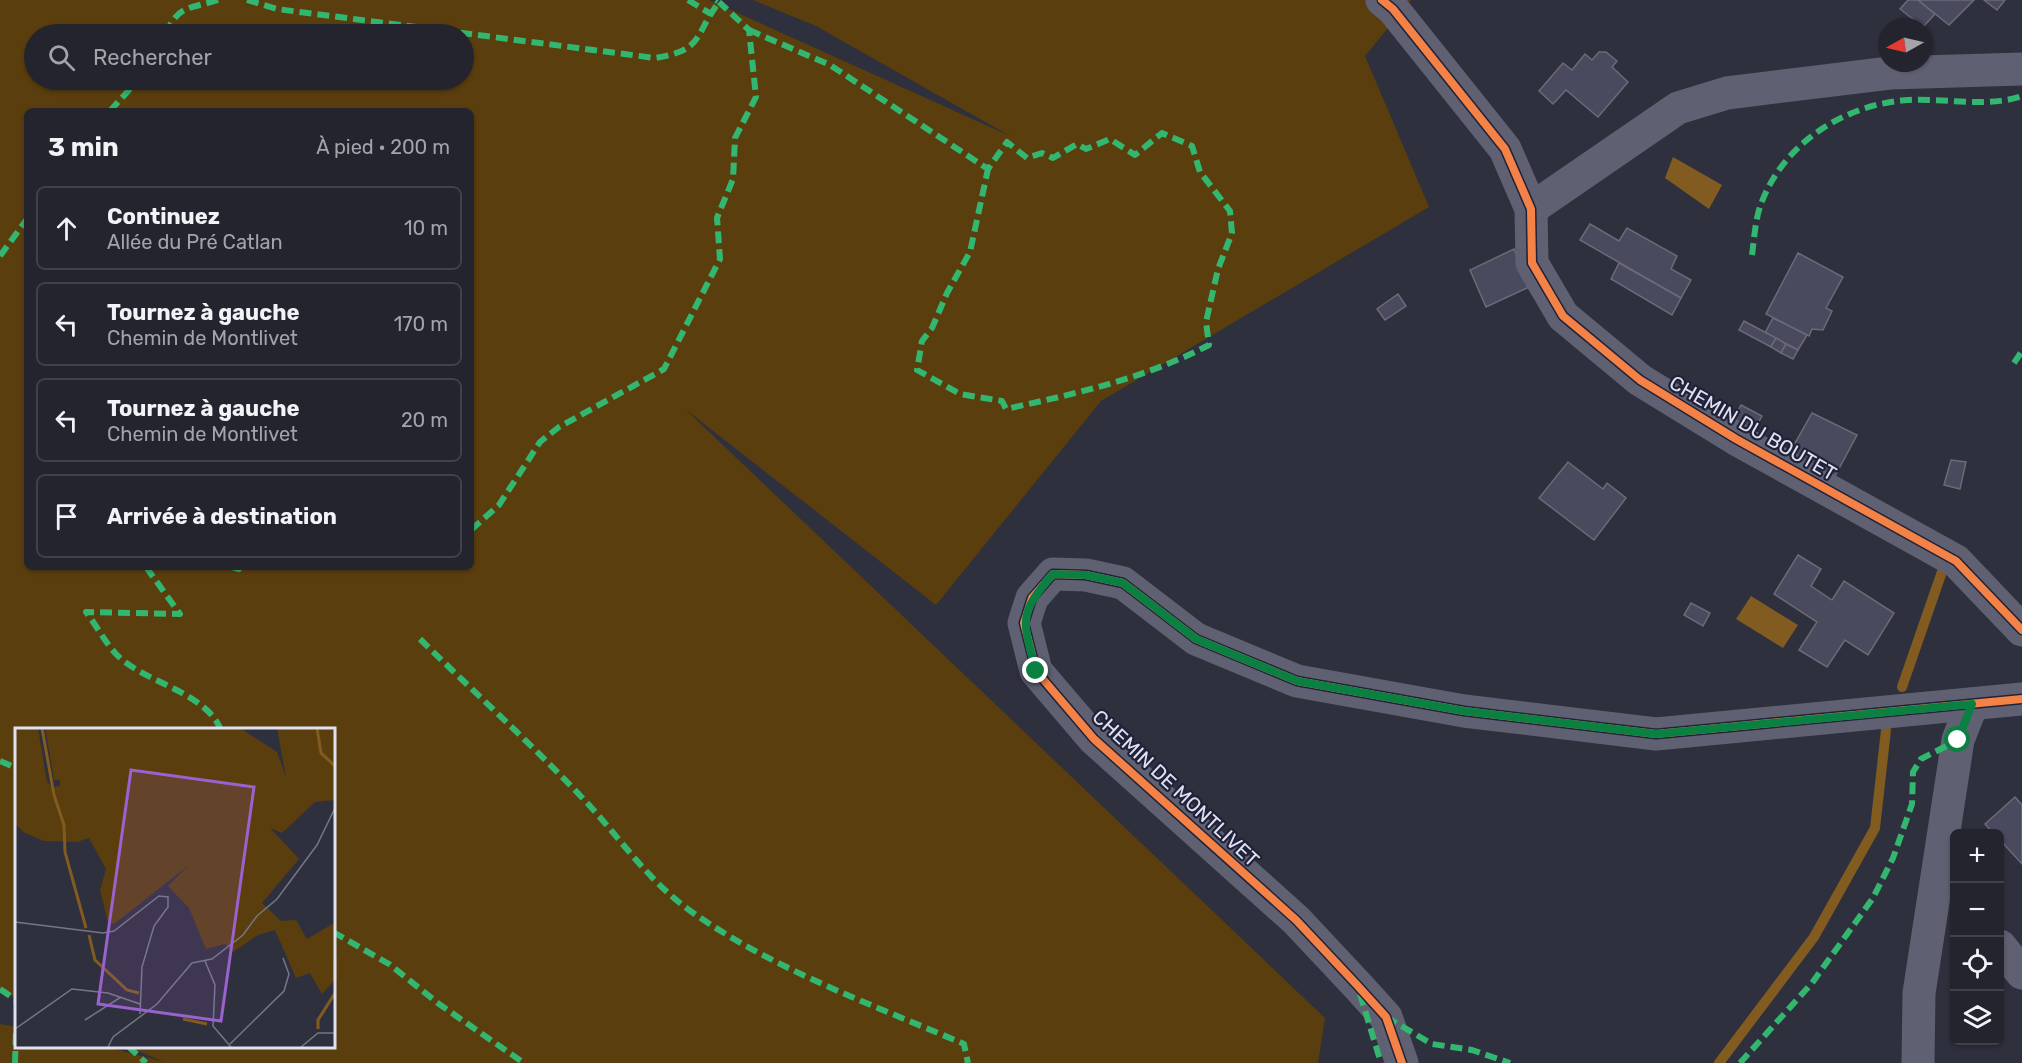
<!DOCTYPE html>
<html lang="fr">
<head>
<meta charset="utf-8">
<style>
  body { margin:0; font-family:Rubik,sans-serif; background:#2b2c36; color:#f1f3f6 }
  .controls { position:absolute; right:18px; bottom:18px; display:grid; overflow:hidden; border-radius:9px; box-shadow:0 2px 4px #0004 }
  .controls button { width:54px; height:54px; display:grid; place-items:center; padding:0; border:0; border-bottom:2px solid #40414a; background:#23242e; color:#f1f3f6; font:30px sans-serif }
  .compass { position:absolute; left:1878px; top:18px; width:54px; height:54px; border-radius:50%; background:#23242e; box-shadow:0 2px 4px #0004; rotate:262deg }
  .stop { position:absolute; width:18px; height:18px; margin:-14px; border:4px solid #0b8043; border-radius:50%; background:#fff }
  .stop.end { background:#0b8043; border-color:#fff; box-shadow:0 2px 6px #0008 }
  .list { margin:0; padding:0; list-style:none }
  h2 { display:flex; justify-content:space-between; align-items:center; height:78px; margin:0; padding:0 24px; font-size:26px }
  h2 small { font-size:20px; font-weight:400; color:#a3a4aa }
  .list li { display:grid; grid-template-columns:39px 1fr auto; gap:18px; align-items:center; box-sizing:border-box; height:84px; margin:0 12px 12px; padding:0 12px; border:2px solid #40414a; border-radius:9px }
  .list b { display:block; font-size:22px; white-space:nowrap }
  .list p { margin:0; font-size:20px; white-space:nowrap; color:#a3a4aa }
  .list em { font-size:20px; font-style:normal; color:#a3a4aa }
  .icon { flex:none; width:33px; height:33px; fill:none; stroke:currentColor; stroke-width:2; stroke-linecap:round; stroke-linejoin:round }
  .map { position:relative; flex:none; width:2022px; height:1063px; overflow:hidden }
  .search { position:absolute; background:#23242e; box-shadow:0 2px 4px #0004; left:24px; top:24px; width:450px; height:66px; display:flex; align-items:center; gap:15px; box-sizing:border-box; padding:0 21px; border-radius:33px; color:#a3a4aa; font-size:22px }
  .panel { position:absolute; background:#23242e; box-shadow:0 2px 4px #0004; left:24px; top:108px; width:450px; height:462px; border-radius:9px }
  .map>svg:first-child { display:block }
  .green { fill:#5a3e0e; fill-rule:evenodd }
  .water { fill:#815b1f }
  .lines { fill:none; stroke-linecap:round; stroke-linejoin:round }
  .stream { stroke:#815b1f; stroke-width:10 }
  .building { fill:#4a4a5f; stroke:#6a6b77; stroke-width:1.5 }
  .minor { stroke:#5f6072; stroke-width:33 }
  .quiet { stroke:#33b770; stroke-width:6; stroke-dasharray:12 6; stroke-linecap:butt }
  .cycleway-casing { stroke:#202239; stroke-width:11 }
  .cycleway { stroke:#f48246; stroke-width:8 }
  .route { stroke:#0b8043; stroke-width:8 }
  .labels { text-anchor:middle; dominant-baseline:central; stroke-width:4.5; stroke-linejoin:round; paint-order:stroke }
  .street-label { font-size:20px; fill:#dfe1f1; stroke:#202239 }
  .inset-river { fill:none; stroke:#815b1f; stroke-width:3 }
  .inset-road { fill:none; stroke:#757785; stroke-width:1.5 }
  .view { fill:#9962ce; fill-opacity:0.15; stroke:#9962ce; stroke-width:3 }
  .inset-edge { fill:none; stroke:#dfe1f1; stroke-width:3 }
</style>
</head>
<body>
<div class="map">
<svg width="2022" height="1063" viewBox="0 0 2022 1063">
  <rect width="100%" height="100%" fill="#2f303d"/>
  <path class="green" d="M0 0H709L1010 136 816 26 753 0H1411L1365 56 1429 207 1101 401 936 605 685 409 1325 1018 1318 1063H0V1024L16 1027V1046L108 1047 164 1062 129 1047 333 1046V730H16V998L0 991ZM34 34H464V80H34ZM27 111H471V567H27Z"/>
  <g class="water">
    <path d="M1673 157 1722 185 1709 209 1665 178Z"/>
    <path d="M1751 596 1798 625 1783 648 1736 619Z"/>
  </g>
  <g class="lines">
    <g class="stream">
      <path d="M1902 687 1945 563"/>
      <path d="M1719 1063 1814 937 1875 828 1886 730"/>
    </g>
  </g>
  <g class="building">
    <path d="M1908 0H1918L1935 14 1923 27 1900 9Z"/>
    <path d="M1918 0H1974L1949 25Z"/>
    <path d="M1984 0H2005L1997 10Z"/>
    <path d="M1599 52H1606L1617 61 1612 67 1628 82 1598 117 1566 90 1553 104 1539 91 1563 63 1572 70 1585 54 1592 60Z"/>
    <path d="M1590 224 1619 241 1627 228 1677 256 1671 269 1691 280 1681 298 1580 240Z"/>
    <path d="M1514 249 1529 287 1486 307 1470 270Z"/>
    <path d="M1798 253 1843 277 1826 308 1832 311 1823 330 1812 329 1809 336 1766 314Z"/>
    <path d="M1619 263 1681 298 1672 315 1611 279Z"/>
    <path d="M1398 294 1406 306 1385 320 1377 309Z"/>
    <path d="M1773 318 1807 335 1798 350 1765 333Z"/>
    <path d="M1744 321 1776 338 1771 347 1739 330Z"/>
    <path d="M1776 338 1786 344 1781 353 1771 347Z"/>
    <path d="M1786 344 1798 350 1793 359 1781 353Z"/>
    <path d="M1741 405 1762 416 1754 430 1734 419Z"/>
    <path d="M1812 413 1857 435 1834 478 1789 454Z"/>
    <path d="M1951 460 1966 462 1960 489 1944 485Z"/>
    <path d="M1568 462 1603 489 1607 483 1626 498 1594 540 1539 498Z"/>
    <path d="M1798 555 1821 569 1811 586 1832 600 1844 581 1894 613 1868 655 1845 640 1827 667 1799 650 1817 622 1774 594Z"/>
    <path d="M1691 603 1710 613 1703 626 1684 615Z"/>
    <path d="M2015 797 2022 805V864L2000 840V834H1994L1985 824Z"/>
  </g>
  <g class="lines">
    <g class="minor">
      <path d="M1382 0 1393 9 1505 149 1531 209 1532 263 1563 316 1640 380 1736 439 1956 561 2022 630"/>
      <path d="M1531 209 1678 108 1727 93 1890 73 2022 69"/>
      <path d="M2000 946 2022 973"/>
      <path d="M1402 1063 1386 1017 1357 985 1296 920 1094 739 1036 671 1024 623 1032 598 1053 574 1086 575 1123 583 1196 639 1297 681 1464 711 1656 734 2022 699"/>
      <path d="M1918 1063 1919 993 1958 740 1972 704"/>
    </g>
    <g class="quiet">
      <path d="M247 0 277 9 655 58C704 50 693 37 719 2L716 0"/>
      <path d="M688 0 711 14"/>
      <path d="M749 30 830 65 988 169 1007 142 1027 158 1042 153 1053 158 1077 144 1086 149 1110 139 1135 155 1162 133 1192 146 1200 172 1230 211 1232 233 1218 269 1206 322 1209 345C1143 379 1078 393 1006 409L1002 401 960 394 917 370 922 341 932 328 947 293 970 252 988 169"/>
      <path d="M166 34C178 4 191 9 218 0"/>
      <path d="M110 111 138 80"/>
      <path d="M1752 255C1754 240 1755 224 1759 210 1779 146 1843 104 1908 100 1945 98 1987 108 2022 96"/>
      <path d="M0 256 27 219"/>
      <path d="M2014 363 2022 351"/>
      <path d="M471 530 499 505 540 442 559 427 664 369 720 259 717 218 733 179 735 138 756 97 749 30 719 2"/>
      <path d="M146 567 180 614 86 612C96 625 105 642 116 654 144 683 205 691 221 730"/>
      <path d="M232 567 239 569V567"/>
      <path d="M420 639C476 694 535 747 589 805 622 841 649 881 689 910 772 969 871 1004 964 1044L968 1063"/>
      <path d="M0 761 16 768"/>
      <path d="M333 932 389 964 439 1004 524 1063"/>
      <path d="M0 989 16 1000"/>
      <path d="M1360 994 1381 1063"/>
      <path d="M1386 1017 1432 1044 1472 1050 1510 1063"/>
      <path d="M128 1046 146 1063"/>
      <path d="M15 1063 16 1031"/>
      <path d="M1740 1063 1812 983 1873 898 1893 858 1912 804 1913 772 1921 759 1958 740"/>
    </g>
    <g class="cycleway-casing">
      <g id="cycleway">
        <path d="M1382 0 1393 9 1505 149 1531 209 1532 263 1563 316 1640 380 1736 439 1956 561 2022 630"/>
        <path d="M1402 1063 1386 1017 1357 985 1296 920 1094 739 1036 671 1024 623 1032 598 1053 574 1086 575 1123 583 1196 639 1297 681 1464 711 1656 734 2022 699"/>
      </g>
    </g>
    <use href="#cycleway" class="cycleway"/>
  </g>
  <g class="lines">
    <path class="route" d="M1036 671C1023 621 1017 615 1053 574L1086 575 1123 583 1196 639 1297 681 1464 711 1656 734 1972 704 1958 740"/>
  </g>
  <g class="labels">
    <g class="street-label">
      <text transform="translate(1753 428) rotate(30)">CHEMIN DU BOUTET</text>
      <text transform="translate(1176 788) rotate(43)">CHEMIN DE MONTLIVET</text>
    </g>
  </g>
  <g transform="translate(15 728)">
    <rect width="320" height="320" fill="#2f303d"/>
    <path d="M0 0H23L32 54 37 59 45 58V52H39L30 0H225L262 24 271 49 262 0H319V72L300 74 267 105 255 100 284 131 247 175 266 193 281 192 292 211 319 195V253L307 266 295 245 281 250 260 202 243 207 218 224 210 216 191 221 174 180 153 158 174 137 99 196 93 194 85 162 91 141 74 110 62 114 29 113 10 105 0 96Z" fill="#5a3e0e"/>
    <path class="inset-river" d="M27 0 39 67 49 97 50 124 71 200M302 0 306 25 320 38M74 207 80 232 112 262 124 265M320 230V253M168 291 192 296M303 301V292L320 265"/>
    <path class="inset-road" d="M0 194 88 205 99 203 144 168 153 169V179L139 198 127 239 125 286M190 233 200 257 198 298 216 319M70 292 106 269M0 301 57 261 93 265 125 276M215 316 269 263 274 246 268 230M93 319 98 309 142 276 177 235 197 231 228 207 242 188 262 171 302 117 320 80M286 319 303 305H320"/>
    <path class="view" d="M116 42 239 59 206 293 83 276Z"/>
    <rect width="320" height="320" class="inset-edge"/>
  </g>
</svg>
<div class="controls">
<button>+</button>
<button>−</button>
<button><svg class="icon" aria-label="locate" viewBox="0 0 24 24"><circle cx="12" cy="12" r="6"/><path d="M12 2v4M12 18v4M2 12h4M18 12h4"/></svg></button>
<button><svg class="icon" aria-label="layers" viewBox="0 0 24 24"><path d="M12 4l9 5-9 5-9-5zM3 14l9 5 9-5"/></svg></button>
</div>
<svg class="compass" viewBox="-18 -18 36 36"><path d="M0-13l5 13h-10z" fill="#e53935"/><path d="M0 13l5-13h-10z" fill="#a3a4aa"/></svg>
<div class="stop" style="left:1958px;top:740px"></div>
<div class="stop end" style="left:1036px;top:671px"></div>
<div class="search"><svg class="icon" aria-label="search" viewBox="0 0 24 24"><circle cx="10" cy="10" r="6"/><path d="M15 15l6 6"/></svg>Rechercher</div>
<section class="panel">
<h2>3 min<small>À pied · 200 m</small></h2>
<ul class="list">
<li><svg class="icon" aria-label="ahead" viewBox="0 0 24 24"><path d="M12 20V5M6 11l6-6 6 6"/></svg><div><b>Continuez</b><p>Allée du Pré Catlan</p></div><em>10 m</em></li>
<li><svg class="icon" aria-label="left" viewBox="0 0 24 24"><path d="M17 20v-9H6M10 6l-5 5 5 5"/></svg><div><b>Tournez à gauche</b><p>Chemin de Montlivet</p></div><em>170 m</em></li>
<li><svg class="icon" aria-label="left" viewBox="0 0 24 24"><path d="M17 20v-9H6M10 6l-5 5 5 5"/></svg><div><b>Tournez à gauche</b><p>Chemin de Montlivet</p></div><em>20 m</em></li>
<li><svg class="icon" aria-label="arrive" viewBox="0 0 24 24"><path d="M6 21V4h12l-3 4 3 4H6"/></svg><div><b>Arrivée à destination</b></div></li>
</ul>
</section>
</div>
</body>
</html>
